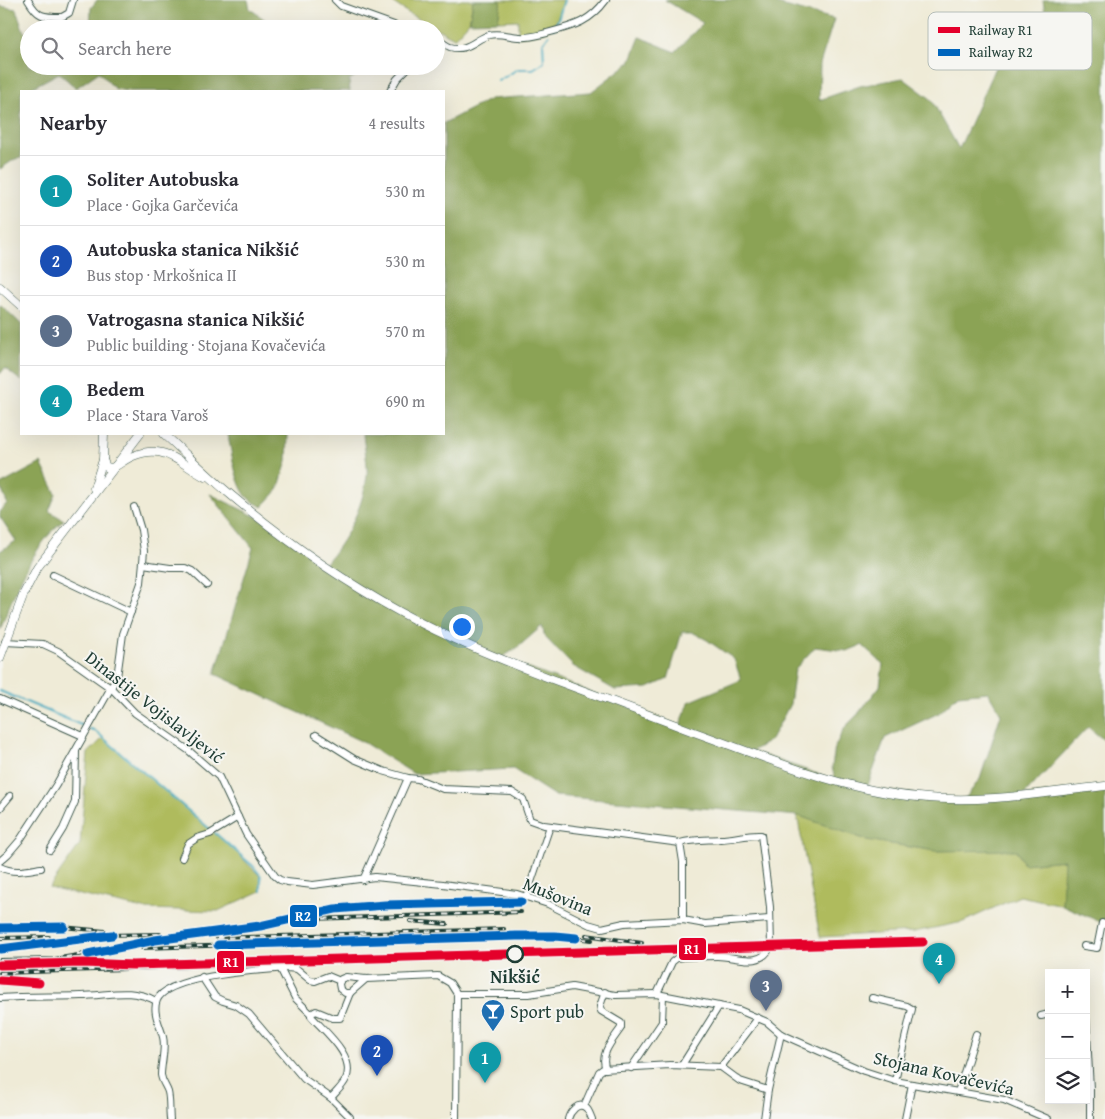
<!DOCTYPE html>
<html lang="en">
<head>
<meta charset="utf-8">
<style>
  body { margin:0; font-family:"Gentium Book Plus",serif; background:#f2f2f3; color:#2b2b33 }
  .controls { position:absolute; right:15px; bottom:15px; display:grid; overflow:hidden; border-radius:0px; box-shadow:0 5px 20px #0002 }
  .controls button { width:45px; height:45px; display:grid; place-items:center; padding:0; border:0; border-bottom:1px solid #e1e1e2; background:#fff; color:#2b2b33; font:25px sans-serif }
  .you { position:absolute; left:461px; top:626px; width:18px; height:18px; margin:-12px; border:4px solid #fff; border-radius:50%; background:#1a73e8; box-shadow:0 0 0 8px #1a73e833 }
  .badge { display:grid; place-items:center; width:32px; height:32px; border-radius:50%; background:#1f6fb2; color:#fff; font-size:16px; font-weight:700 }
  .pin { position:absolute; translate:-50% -41px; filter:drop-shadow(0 1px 2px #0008) }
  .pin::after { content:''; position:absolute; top:26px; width:18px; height:15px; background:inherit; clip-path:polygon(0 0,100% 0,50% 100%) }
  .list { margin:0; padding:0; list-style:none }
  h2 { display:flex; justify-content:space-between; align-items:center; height:65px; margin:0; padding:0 20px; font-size:21px }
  h2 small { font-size:16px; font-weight:400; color:#7c7c81 }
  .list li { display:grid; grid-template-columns:32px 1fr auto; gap:15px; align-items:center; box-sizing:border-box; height:70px; padding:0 20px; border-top:1px solid #e1e1e2 }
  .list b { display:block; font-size:19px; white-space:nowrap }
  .list p { margin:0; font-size:16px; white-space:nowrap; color:#7c7c81 }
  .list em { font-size:16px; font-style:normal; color:#7c7c81 }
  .icon { flex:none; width:28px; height:28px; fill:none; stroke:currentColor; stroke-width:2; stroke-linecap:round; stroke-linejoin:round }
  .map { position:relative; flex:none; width:1105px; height:1119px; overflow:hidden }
  .search { position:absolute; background:#fff; box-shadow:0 5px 20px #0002; left:20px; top:20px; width:425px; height:55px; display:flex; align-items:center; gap:12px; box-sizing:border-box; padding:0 18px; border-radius:28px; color:#7c7c81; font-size:19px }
  .panel { position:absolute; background:#fff; box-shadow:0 5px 20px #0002; left:20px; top:90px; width:425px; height:345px; border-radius:0px }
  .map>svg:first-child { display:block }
  .green { fill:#afbb5d; stroke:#677c48 }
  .forest { fill:#8ba354; stroke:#557044; fill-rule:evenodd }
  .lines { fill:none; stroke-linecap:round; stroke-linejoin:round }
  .stream { stroke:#41aac0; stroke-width:2 }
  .minor-casing { stroke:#3e574c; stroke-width:8 }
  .major-casing { stroke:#3e574c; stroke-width:9 }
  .minor { stroke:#fff; stroke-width:6 }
  .major { stroke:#fff; stroke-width:8 }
  .rail-casing { stroke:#1f3d34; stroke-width:4 }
  .rail { stroke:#f6f6f2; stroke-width:2; stroke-dasharray:5.5; stroke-linecap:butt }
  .rail-1-casing { stroke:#f6f6f2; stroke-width:12 }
  .rail-2-casing { stroke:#f6f6f2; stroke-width:12 }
  .rail-1 { stroke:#e4002b; stroke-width:9 }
  .rail-2 { stroke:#0065bd; stroke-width:9 }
  .stop-dot { fill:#f6f6f2; stroke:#1f3d34; stroke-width:2.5 }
  .labels { text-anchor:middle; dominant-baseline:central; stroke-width:4; stroke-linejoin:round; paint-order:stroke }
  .street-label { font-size:18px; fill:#1f3d34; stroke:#f6f6f2 }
  .stop-label { font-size:18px; font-weight:bold; fill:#1f3d34; stroke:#f6f6f2 }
  .poi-label { font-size:18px; fill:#1f3d34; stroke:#f6f6f2; text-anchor:start }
  .key { fill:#f6f6f2; stroke:#b6beb9; stroke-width:1 }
  .key-label { font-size:14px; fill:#1f3d34 }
  .line-badge { stroke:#f6f6f2; stroke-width:2 }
  .badge-label { font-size:14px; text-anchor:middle; font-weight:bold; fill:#fff }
</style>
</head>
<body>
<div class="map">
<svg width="1105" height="1119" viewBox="0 0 1105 1119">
  <rect width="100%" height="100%" fill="#f6f6f2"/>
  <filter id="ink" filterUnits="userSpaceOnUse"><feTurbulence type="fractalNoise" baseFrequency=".02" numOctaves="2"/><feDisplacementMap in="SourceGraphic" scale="10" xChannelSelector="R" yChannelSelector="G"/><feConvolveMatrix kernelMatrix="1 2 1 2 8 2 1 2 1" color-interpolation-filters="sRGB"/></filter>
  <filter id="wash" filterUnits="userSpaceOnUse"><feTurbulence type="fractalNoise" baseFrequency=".0096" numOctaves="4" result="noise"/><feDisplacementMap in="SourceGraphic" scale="20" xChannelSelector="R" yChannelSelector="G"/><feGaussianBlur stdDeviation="1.12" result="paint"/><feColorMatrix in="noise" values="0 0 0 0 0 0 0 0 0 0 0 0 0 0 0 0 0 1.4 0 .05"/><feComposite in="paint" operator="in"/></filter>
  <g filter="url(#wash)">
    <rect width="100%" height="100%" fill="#efebd7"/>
    <g class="green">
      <path d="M389 0H473L469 22 454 38 408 13Z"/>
      <path d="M501 0H564C554 33 551 32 518 37V20L498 21Z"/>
      <path d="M103 738 229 845 261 877V891L218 911 144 909 49 888 80 844 88 753Z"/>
      <path d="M797 815 867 840 935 851 1015 848 1024 864 1065 860 1062 905 1020 896 963 922 914 932 820 937Z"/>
    </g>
    <g class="forest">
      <path d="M97 0H248L250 9 278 29H90L91 8Z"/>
      <path d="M473 0H501L498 21 470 22Z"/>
      <path d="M665 0H773L777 4 834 19 820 64 819 100 860 86 903 78 931 99 959 149 996 65 1032 49 1047 26 1043 0H1105V741L1088 727 1023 796 1105 786V924L1062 905 1064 860 1024 864 1016 850 936 851 867 840 799 816 555 796 513 769 414 774 363 742 215 674 253 548 210 494 265 521 324 565C346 540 362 510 367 476 368 463 364 447 363 434H444V123L490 99 591 92 630 62 640 37 675 52 703 23ZM542 626 545 637 573 666 615 690 648 688 668 679 682 632H692L707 640 734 659 741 680 689 702 680 726 501 658 517 648ZM862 645 883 664 880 686 857 715 844 728 835 747 832 767 835 780 752 751 771 740 790 704 795 669 815 647 847 651ZM988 692 1001 714 980 779 964 800 867 788 885 738 939 713 958 695Z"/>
      <path d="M0 6 16 9 24 32 29 35V66H371L349 80 350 91H129L115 89 99 72 76 88 59 73 31 88 32 91H21V158L15 159 0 169Z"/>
      <path d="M0 304 21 324V381L5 368 0 374Z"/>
      <path d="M228 434H288L287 461 278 490 262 507C258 504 252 502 248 498 236 486 231 451 228 434Z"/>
      <path d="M41 463 56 494 49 511 64 520C32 546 15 592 0 630V551L16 541 0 517V512L7 503 0 485Z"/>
    </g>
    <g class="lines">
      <g class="stream">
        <path d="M553 29 558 20 564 0"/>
        <path d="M498 81 518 69H533L544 62 543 43 549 35"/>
        <path d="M0 691 86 727"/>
        <path d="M90 729 94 730 211 830"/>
        <path d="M215 833 253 866 261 876V891"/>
      </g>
    </g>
  </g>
  <g filter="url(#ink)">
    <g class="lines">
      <g class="minor-casing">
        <g id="minor">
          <path d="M28 0C38 17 42 17 62 17L69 13 73 0"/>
          <path d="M335 0 341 6 394 25 402 29"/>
          <path d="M436 40C442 41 445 45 450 47 468 52 475 39 489 35 499 32 510 37 520 37 529 38 538 35 547 33 573 26 589 23 606 0"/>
          <path d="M390 91 397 79 410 66"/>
          <path d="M143 564 170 568H185L192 571 207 585"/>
          <path d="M53 575 131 612"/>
          <path d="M5 642 43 644 58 651 112 689 135 713 188 750 219 777 246 834 275 876 280 880 287 882 313 885 375 877 443 884 517 894 548 904 588 924 602 928 624 923 683 920 705 924 769 919"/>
          <path d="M0 699 83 736"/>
          <path d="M316 735 354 759 383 771 408 778 418 779 443 789 512 792 523 799 530 820 544 825 680 843C694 839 707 840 720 839 734 839 747 834 761 835L770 907 771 946C761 969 736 956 717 956 704 956 690 956 677 958L672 962 657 994"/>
          <path d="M0 808 10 796"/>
          <path d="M680 843 683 862V920"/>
          <path d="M50 850 63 829 75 802 76 751"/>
          <path d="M182 858 188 844 197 838 210 834 238 817"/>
          <path d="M0 861 8 854 20 840 56 785 117 677 123 634 141 583 144 551 141 530 134 507"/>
          <path d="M0 867C13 874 28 870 41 868"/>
          <path d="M363 880 408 778"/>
          <path d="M526 897 550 826"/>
          <path d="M1084 946 1097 948 1102 923 1105 924"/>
          <path d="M280 968 295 998 311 1014"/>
          <path d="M202 977 215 997 223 1001 236 1005 249 1014 304 1079 331 1098 350 1117V1119"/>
          <path d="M605 992 600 1006 601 1011 621 1023V1028C613 1040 599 1054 606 1069"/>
          <path d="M350 993H345L340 989 339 984 341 979 346 977 366 979 438 976 450 983 457 994"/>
          <path d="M457 994H529L572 987 615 995 657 994 739 1010 767 1022 781 1034 864 1071 895 1081 1004 1100 1048 1119"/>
          <path d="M0 998C27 996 54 997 81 996 107 996 131 987 156 1001"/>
          <path d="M872 998 907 1006 912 1009 895 1081"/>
          <path d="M1041 1016 1049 1014"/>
          <path d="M1086 1017 1090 1089V1119"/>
          <path d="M682 1065 719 1006"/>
          <path d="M721 1067 740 1081 768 1090"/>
          <path d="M631 1068 662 1022 663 996"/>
          <path d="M958 1092 976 1034"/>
          <path d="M331 1098C336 1092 343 1086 346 1079 356 1056 325 1032 311 1016V1014L316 1011 333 1018H340L350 993 366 979"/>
          <path d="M584 1106 599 1072 603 1069 670 1065 721 1067 758 1018"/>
          <path d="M170 1119C169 1111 170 1100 168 1092 166 1086 162 1082 161 1075 161 1063 166 1048 163 1037 160 1025 152 1012 157 1000 168 975 261 970 287 968L297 969 310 980 315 981 328 976 340 981"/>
          <path d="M456 1119 457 994"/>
          <path d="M568 1119C570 1112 578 1101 586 1108 589 1110 590 1115 592 1119"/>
          <path d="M764 1119 768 1090 781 1034"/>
          <path d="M905 1119 912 1084"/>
        </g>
      </g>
      <g class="major-casing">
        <g id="major">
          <path d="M0 287 21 306"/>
          <path d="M164 434C184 452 204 472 225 490 279 536 338 578 400 612 449 639 500 659 552 679 600 697 647 714 694 732 767 758 841 790 918 797 981 804 1043 793 1105 786"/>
          <path d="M103 460 106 467 112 468C119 465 125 459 133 456 166 443 179 463 205 477"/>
          <path d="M94 488 103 460 104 434"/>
          <path d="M0 658 24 593 37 568 140 434"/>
        </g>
      </g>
      <use href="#minor" class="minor"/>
      <use href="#major" class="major"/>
      <g class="rail-casing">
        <g id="rail">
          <path d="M312 919 521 912"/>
          <path d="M410 921 447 924"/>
          <path d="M0 928 62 927 105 931"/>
          <path d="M586 935 642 943"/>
          <path d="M0 938 49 937"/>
          <path d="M217 938 504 929"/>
          <path d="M142 948 516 936H555L592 940"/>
          <path d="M0 949 106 935 160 934"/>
          <path d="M517 954 923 942"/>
          <path d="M0 960 54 959 90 953 155 940 260 926 335 909 385 905 521 902"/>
          <path d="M0 973 472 958"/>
          <path d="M0 980 39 983"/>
        </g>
      </g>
      <use href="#rail" class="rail"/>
      <g class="rail-1-casing">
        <g id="rail-1">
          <path d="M0 965 83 963 133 965 923 942"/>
          <path d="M0 980 39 983"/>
        </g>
      </g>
      <g class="rail-2-casing">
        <g id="rail-2">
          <path d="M0 928 64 927"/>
          <path d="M218 945 516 936H555L576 938"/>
          <path d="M0 949 112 935"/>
          <path d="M88 954 155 940 260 926 335 909 385 905 521 902"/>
        </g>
      </g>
      <use href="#rail-1" class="rail-1"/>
      <use href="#rail-2" class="rail-2"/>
    </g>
  </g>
  <defs>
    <g id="bar-pin" transform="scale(1.25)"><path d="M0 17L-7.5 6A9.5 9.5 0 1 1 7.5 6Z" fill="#1f6fb2" stroke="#f6f6f2"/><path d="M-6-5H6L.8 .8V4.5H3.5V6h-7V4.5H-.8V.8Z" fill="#fff"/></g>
  </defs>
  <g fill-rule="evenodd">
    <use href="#bar-pin" x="493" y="1011"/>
  </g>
  <circle class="stop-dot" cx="515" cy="954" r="8"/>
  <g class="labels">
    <g class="street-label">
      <text transform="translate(155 707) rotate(38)">Dinastije Vojislavljević</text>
      <text transform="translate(558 896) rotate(22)">Mušovina</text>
      <text transform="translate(944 1073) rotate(13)">Stojana Kovačevića</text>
    </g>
    <g class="stop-label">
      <text x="515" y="976">Nikšić</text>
    </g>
    <g class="poi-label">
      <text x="510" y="1011">Sport pub</text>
    </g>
  </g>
  <rect x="928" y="12" width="164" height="58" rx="8" class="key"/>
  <rect x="938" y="27" width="22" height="6" fill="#e4002b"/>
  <rect x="938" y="49" width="22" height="7" fill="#0065bd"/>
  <g class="key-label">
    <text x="969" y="35">Railway R1</text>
    <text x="969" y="57">Railway R2</text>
  </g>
  <g class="line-badge">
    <rect x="289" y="904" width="29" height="24" rx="5" fill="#0065bd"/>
    <rect x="678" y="937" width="29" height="24" rx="5" fill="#e4002b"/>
    <rect x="216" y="950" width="29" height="24" rx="5" fill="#e4002b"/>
  </g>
  <g class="badge-label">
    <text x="303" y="921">R2</text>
    <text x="692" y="954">R1</text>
    <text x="231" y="967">R1</text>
  </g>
</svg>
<div class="controls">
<button>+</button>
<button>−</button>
<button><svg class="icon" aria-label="layers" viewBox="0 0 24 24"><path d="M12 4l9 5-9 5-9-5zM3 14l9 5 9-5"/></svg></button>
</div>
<div class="you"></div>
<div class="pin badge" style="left:485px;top:1083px;background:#0f9aa8">1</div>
<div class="pin badge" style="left:377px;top:1076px;background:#1a4fb4">2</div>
<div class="pin badge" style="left:766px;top:1011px;background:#5c6f8a">3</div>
<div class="pin badge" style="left:939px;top:984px;background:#0f9aa8">4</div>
<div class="search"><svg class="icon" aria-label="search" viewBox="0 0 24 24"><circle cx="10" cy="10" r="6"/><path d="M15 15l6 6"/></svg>Search here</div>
<section class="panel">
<h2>Nearby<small>4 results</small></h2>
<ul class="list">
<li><span class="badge" style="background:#0f9aa8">1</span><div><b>Soliter Autobuska</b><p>Place · Gojka Garčevića</p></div><em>530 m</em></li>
<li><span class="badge" style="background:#1a4fb4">2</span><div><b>Autobuska stanica Nikšić</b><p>Bus stop · Mrkošnica II</p></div><em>530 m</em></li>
<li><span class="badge" style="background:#5c6f8a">3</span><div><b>Vatrogasna stanica Nikšić</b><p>Public building · Stojana Kovačevića</p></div><em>570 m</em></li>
<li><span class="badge" style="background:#0f9aa8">4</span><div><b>Bedem</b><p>Place · Stara Varoš</p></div><em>690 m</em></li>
</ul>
</section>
</div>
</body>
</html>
